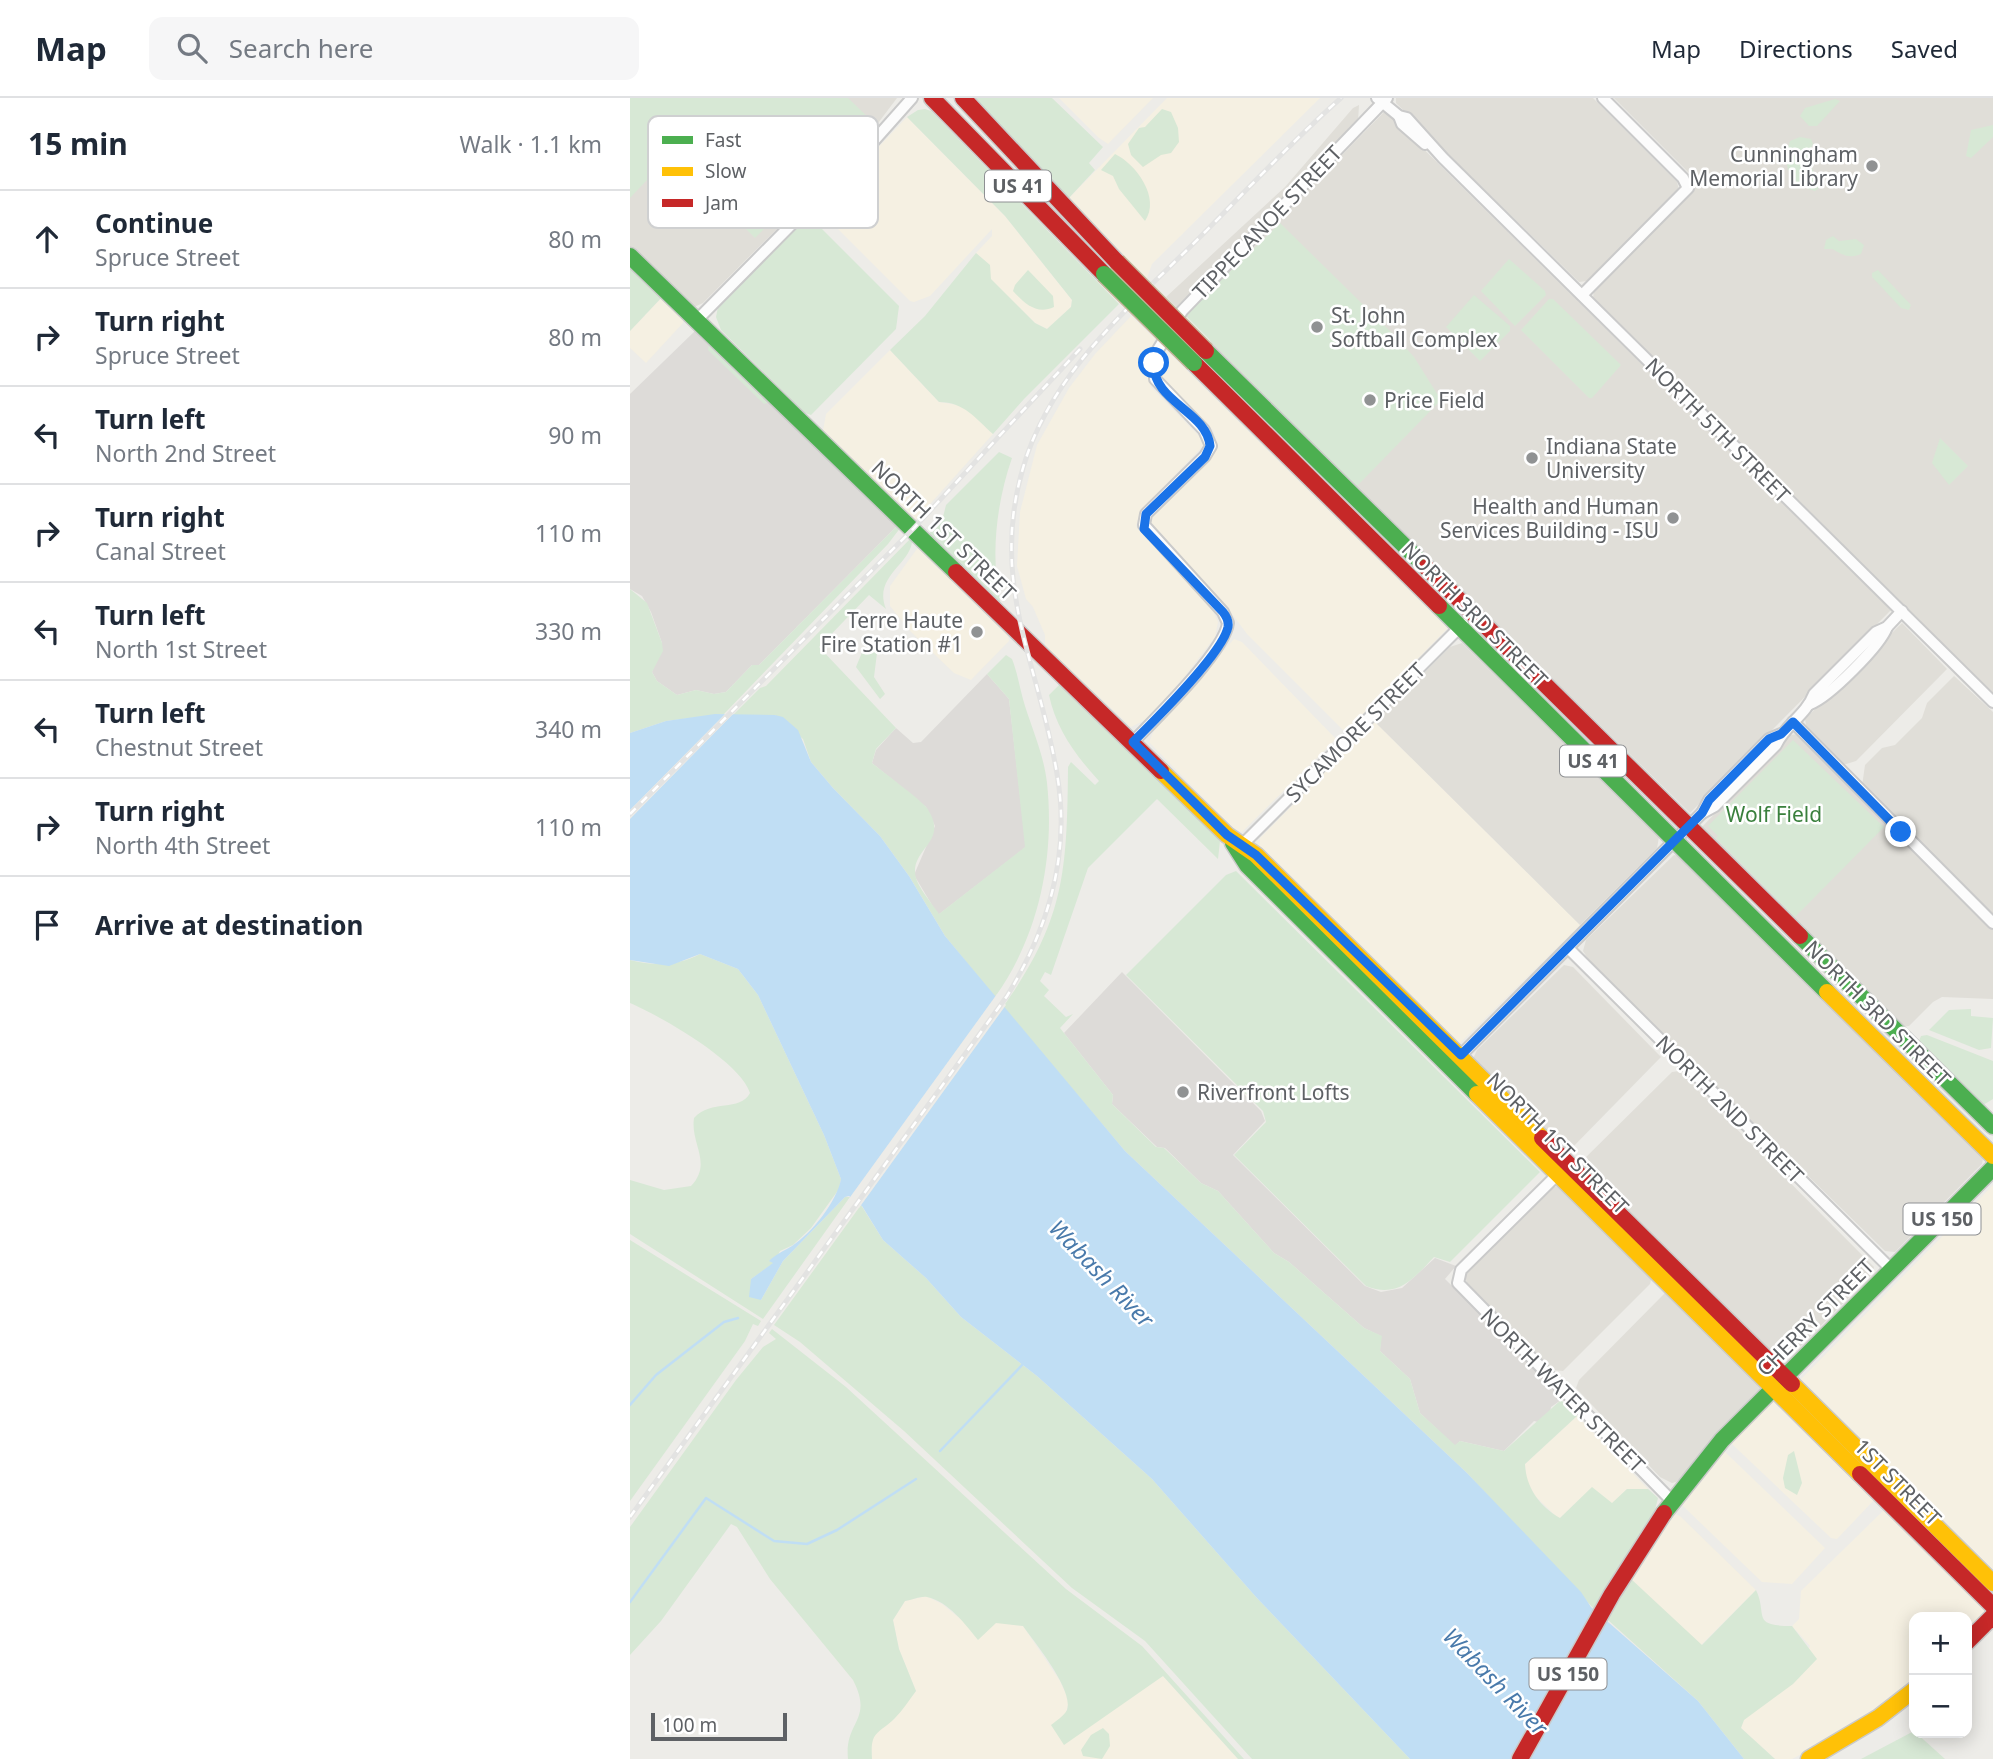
<!DOCTYPE html>
<html lang="en">
<head>
<meta charset="utf-8">
<style>
  body { margin:0; font-family:"Noto Sans",sans-serif; background:#f6f6f7; color:#1f2937 }
  .controls { position:absolute; right:21px; bottom:21px; display:grid; overflow:hidden; border-radius:14px; box-shadow:0 4px 18px #0003 }
  .controls button { width:63px; height:63px; display:grid; place-items:center; padding:0; border:0; border-bottom:2px solid #e0e1e3; background:#fff; color:#1f2937; font:35px sans-serif }
  .scale { position:absolute; left:21px; bottom:18px; width:136px; box-sizing:border-box; padding-left:7px; border:4px solid #5e6165; border-top:0; font-size:19px; line-height:24px; white-space:nowrap; color:#5e6165; -webkit-text-stroke:5px #fff; paint-order:stroke }
  .stop { position:absolute; width:21px; height:21px; margin:-16px; border:5px solid #1a73e8; border-radius:50%; background:#fff }
  .stop.end { background:#1a73e8; border-color:#fff; box-shadow:0 2px 7px #0008 }
  .list { margin:0; padding:0; list-style:none }
  h2 { display:flex; justify-content:space-between; align-items:center; height:91px; margin:0; padding:0 28px; font-size:30px }
  h2 small { font-size:23px; font-weight:400; color:#747a83 }
  .list li { display:grid; grid-template-columns:46px 1fr auto; gap:21px; align-items:center; box-sizing:border-box; height:98px; padding:0 28px; border-top:2px solid #e0e1e3 }
  .list b { display:block; font-size:26px; white-space:nowrap }
  .list p { margin:0; font-size:23px; white-space:nowrap; color:#747a83 }
  .list em { font-size:23px; font-style:normal; color:#747a83 }
  .icon { flex:none; width:38px; height:38px; fill:none; stroke:currentColor; stroke-width:2; stroke-linecap:round; stroke-linejoin:round }
  .map { position:relative; flex:none; width:1363px; height:1661px; overflow:hidden }
  header { display:flex; align-items:center; gap:42px; box-sizing:border-box; height:98px; padding:0 35px; background:#fff; border-bottom:2px solid #e0e1e3 }
  header strong { font-size:33px }
  nav { display:flex; gap:38px; margin-inline-start:auto; font-size:24px }
  .search { width:490px; height:63px; background:#f6f6f7; display:flex; align-items:center; gap:18px; box-sizing:border-box; padding:0 24px; border-radius:14px; color:#747a83; font-size:26px }
  main { display:flex }
  aside { flex:1; background:#fff }
  .map>svg:first-child { display:block }
  .commercial { fill:#f5f0e2 }
  .industrial { fill:#dddbd8 }
  .education { fill:#e0ded8 }
  .green { fill:#d7e8d5 }
  .water { fill:#c0def4 }
  .pier { fill:#edece8 }
  .lines { fill:none; stroke-linecap:round; stroke-linejoin:round }
  .stream { stroke:#c0def4; stroke-width:2.5 }
  .street-casing { stroke:#cacaca; stroke-width:14 }
  .fast-casing { stroke:#cacac9; stroke-width:19 }
  .slow-casing { stroke:#cacac9; stroke-width:19 }
  .jam-casing { stroke:#cacac9; stroke-width:19 }
  .street { stroke:#fcfcfc; stroke-width:10 }
  .fast { stroke:#4caf50; stroke-width:16 }
  .slow { stroke:#ffc107; stroke-width:16 }
  .jam { stroke:#c62828; stroke-width:16 }
  .rail-casing { stroke:#e3e3e2; stroke-width:5 }
  .rail { stroke:#fff; stroke-width:2.5; stroke-dasharray:8; stroke-linecap:butt }
  .fast-bridge-casing { stroke:#c3b497; stroke-width:19; stroke-linecap:butt }
  .jam-bridge-casing { stroke:#c3b497; stroke-width:19; stroke-linecap:butt }
  .fast-bridge { stroke:#4caf50; stroke-width:16 }
  .jam-bridge { stroke:#c62828; stroke-width:16 }
  .route { stroke:#1a73e8; stroke-width:9 }
  .poi-dot { fill:#909293; stroke:#fff; stroke-width:2.5 }
  .labels { text-anchor:middle; dominant-baseline:central; stroke-width:5; stroke-linejoin:round; paint-order:stroke }
  .shield { fill:#fff; stroke:#8e9093; stroke-width:2 }
  .shield-label { font-size:19px; font-weight:bold; fill:#5e6165 }
  .poi-label { font-size:21px; fill:#5e6165; stroke:#fff; text-anchor:start }
  .street-label { font-size:21px; fill:#5e6165; stroke:#fff }
  .park-label { font-size:21px; fill:#3a803d; stroke:#fff }
  .water-label { font-size:23px; font-style:italic; fill:#497aab; stroke:#fff }
  .key { fill:#fff; stroke:#cfd0d1; stroke-width:2 }
  .key-label { font-size:19px; fill:#5e6165 }
</style>
</head>
<body>
<header>
<strong>Map</strong>
<div class="search"><svg class="icon" aria-label="search" viewBox="0 0 24 24"><circle cx="10" cy="10" r="6"/><path d="M15 15l6 6"/></svg>Search here</div>
<nav><a>Map</a><a>Directions</a><a>Saved</a></nav>
</header>
<main>
<aside>
<h2>15 min<small>Walk · 1.1 km</small></h2>
<ul class="list">
<li><svg class="icon" aria-label="ahead" viewBox="0 0 24 24"><path d="M12 20V5M6 11l6-6 6 6"/></svg><div><b>Continue</b><p>Spruce Street</p></div><em>80 m</em></li>
<li><svg class="icon" aria-label="right" viewBox="0 0 24 24"><path d="M7 20v-9h11M14 6l5 5-5 5"/></svg><div><b>Turn right</b><p>Spruce Street</p></div><em>80 m</em></li>
<li><svg class="icon" aria-label="left" viewBox="0 0 24 24"><path d="M17 20v-9H6M10 6l-5 5 5 5"/></svg><div><b>Turn left</b><p>North 2nd Street</p></div><em>90 m</em></li>
<li><svg class="icon" aria-label="right" viewBox="0 0 24 24"><path d="M7 20v-9h11M14 6l5 5-5 5"/></svg><div><b>Turn right</b><p>Canal Street</p></div><em>110 m</em></li>
<li><svg class="icon" aria-label="left" viewBox="0 0 24 24"><path d="M17 20v-9H6M10 6l-5 5 5 5"/></svg><div><b>Turn left</b><p>North 1st Street</p></div><em>330 m</em></li>
<li><svg class="icon" aria-label="left" viewBox="0 0 24 24"><path d="M17 20v-9H6M10 6l-5 5 5 5"/></svg><div><b>Turn left</b><p>Chestnut Street</p></div><em>340 m</em></li>
<li><svg class="icon" aria-label="right" viewBox="0 0 24 24"><path d="M7 20v-9h11M14 6l5 5-5 5"/></svg><div><b>Turn right</b><p>North 4th Street</p></div><em>110 m</em></li>
<li><svg class="icon" aria-label="arrive" viewBox="0 0 24 24"><path d="M6 21V4h12l-3 4 3 4H6"/></svg><div><b>Arrive at destination</b></div></li>
</ul>
</aside>
<div class="map">
<svg width="1363" height="1661" viewBox="0 0 1363 1661">
  <rect width="100%" height="100%" fill="#edece8"/>
  <g class="commercial">
    <path d="M429 0H523L478 46 469 40Z"/>
    <path d="M537 0H690L522 166 517 180 438 101Z"/>
    <path d="M277 19 375 118 442 202 441 209 417 231 405 225 360 181V167L346 155 362 138V131L300 198 284 204 280 203 189 112Z"/>
    <path d="M33 198 53 220V225L16 265 0 250V233Z"/>
    <path d="M501 218 525 241 517 264 521 289 571 340 574 347 512 411 506 428 582 511 588 524 585 539 555 578 517 621 501 629 415 548V537L403 509 396 501 387 468 390 414 407 347 439 290 465 256Z"/>
    <path d="M535 251 818 530 715 634 617 536 597 509 519 427 521 420 581 361 587 345 583 332 532 281 530 267Z"/>
    <path d="M260 252 309 304 334 308 363 336 284 424 193 333 196 316Z"/>
    <path d="M289 448 377 532 379 543 341 582 324 575 281 534 260 508V488Z"/>
    <path d="M604 541 612 544 706 641 612 734 604 731 519 644 526 628Z"/>
    <path d="M745 624 950 827 830 945 629 753 630 740Z"/>
    <path d="M1363 1087V1478L1169 1283Z"/>
    <path d="M1143 1300 1245 1401 1207 1441 1201 1440 1103 1347 1102 1344Z"/>
    <path d="M947 1318 1018 1391H997L982 1406 962 1390 929 1421 906 1399 896 1382 895 1366Z"/>
    <path d="M1093 1352 1195 1450 1162 1486 1132 1484 1053 1408 1052 1399Z"/>
    <path d="M1255 1411 1359 1511 1337 1536V1519H1284V1584L1217 1632 1162 1661H1145L1111 1630 1114 1621 1163 1585 1180 1548 1162 1528 1169 1521 1171 1493Z"/>
    <path d="M1043 1415 1050 1418 1126 1492 1071 1547 1001 1481 1017 1450Z"/>
    <path d="M296 1498 312 1506 333 1523 348 1541 366 1524 393 1528 430 1583 439 1603 436 1615 533 1578 608 1661H242L241 1646 246 1634 264 1621 286 1593 269 1551 263 1522 275 1503Z"/>
  </g>
  <g class="industrial">
    <path d="M66 232 269 426 129 567H122L96 594 84 596 66 592 47 597 27 583 22 574 32 545 21 514 12 498 0 491V296Z"/>
    <path d="M357 576 379 601 396 749 308 817 284 777 305 728 296 709 242 665 246 652 266 630 283 645 291 644Z"/>
    <path d="M492 874 631 1013 635 1023 603 1057 735 1188 751 1194 772 1190 805 1160 826 1168 815 1181 923 1288 931 1302 921 1309 920 1314 908 1324 904 1323 874 1353 830 1343 825 1348 790 1315 780 1281 750 1253 751 1238 734 1230 659 1164 644 1155 588 1093 571 1085 535 1050 527 1049 482 1006 483 997 434 935Z"/>
  </g>
  <g class="education">
    <path d="M0 0H267L236 41 73 205 64 209 0 151Z"/>
    <path d="M766 0H963L1047 84 1049 92 957 183 949 184 766 5Z"/>
    <path d="M984 0H1363V595L963 200 964 191 1061 96 1065 84 1062 78Z"/>
    <path d="M729 7 728 23 547 210 536 199 655 89 723 10Z"/>
    <path d="M755 13 1261 512 1060 715 582 247 565 207Z"/>
    <path d="M1272 525 1317 571 1226 663 1213 667 1177 632 1175 621Z"/>
    <path d="M832 545 1029 739 1027 750 950 827 745 624 820 549Z"/>
    <path d="M1324 578 1363 614V818L1232 688 1235 667 1252 650 1265 647 1292 620 1297 605Z"/>
    <path d="M1168 636 1363 829V901L1312 899 1303 904 1279 928 1272 929 1072 729 1160 637Z"/>
    <path d="M1044 757 1049 758 1353 1060 1352 1066 1265 1154 1255 1153 962 867 953 853 956 842Z"/>
    <path d="M934 867 943 869 1031 959 938 1054 842 963 847 952Z"/>
    <path d="M1049 973 1244 1169 1242 1176 1168 1251 1153 1261 1144 1259 948 1067 1042 974Z"/>
    <path d="M930 1087 1022 1177 1020 1186 933 1273 923 1272 838 1188 835 1179 839 1172 922 1090Z"/>
    <path d="M1036 1194 1130 1285 1131 1291 1046 1384 1042 1385 1030 1379 946 1290 949 1282Z"/>
  </g>
  <g class="green">
    <path d="M0 0H218L242 23 216 48 224 46 190 85 187 87 185 83 207 58 125 140 57 72 64 63 49 48 0 100Z"/>
    <path d="M344 0H422L473 49 459 65 465 72 438 101Z"/>
    <path d="M1205 1 1210 3 1187 28H1179L1170 18 1175 10Z"/>
    <path d="M295 11 301 13 489 206 394 301 363 336C345 320 334 304 309 304L260 252 295 218 346 155 360 167 361 181 405 225 417 231 441 209 442 202 375 118 277 19 288 12Z"/>
    <path d="M532 11 541 14 548 30 549 44 541 55 531 57 513 69 501 57 498 46 509 30 515 29Z"/>
    <path d="M1363 27V39L1341 60 1336 58 1341 32Z"/>
    <path d="M1170 39 1181 41 1183 46 1177 57 1186 80 1193 87 1185 93C1159 86 1151 67 1160 43Z"/>
    <path d="M485 56C506 66 531 100 515 123L489 91 483 78 471 72Z"/>
    <path d="M179 118 269 208 266 231 181 317 175 315 91 232 86 219 88 209Z"/>
    <path d="M650 125 766 239 784 259 811 302 726 389 555 217Z"/>
    <path d="M1203 138 1209 143 1226 141 1234 147 1231 156C1218 161 1214 157 1202 151H1194L1196 142Z"/>
    <path d="M879 161 915 193 916 197 885 228 851 193Z"/>
    <path d="M0 166 33 198 0 233Z"/>
    <path d="M398 172 423 198 424 209C407 217 395 206 383 193L385 187Z"/>
    <path d="M1248 172 1281 207 1279 212 1271 210 1242 179V175Z"/>
    <path d="M844 197 880 228V233L850 263 816 229Z"/>
    <path d="M919 201H923L991 267 962 300H959L891 232Z"/>
    <path d="M79 245 137 301V305L134 306 78 252Z"/>
    <path d="M1310 340 1338 368 1319 387 1302 365Z"/>
    <path d="M369 354 382 360C366 406 360 460 371 507L298 437 313 419 316 407Z"/>
    <path d="M269 426 271 429 258 446 94 616 36 623 0 635V491L17 505 32 545 33 553 22 574 27 583 47 597 66 592 84 596 96 594 122 567H129Z"/>
    <path d="M282 439C285 465 242 477 256 511L239 497 189 549 266 630 246 651 242 665C253 674 291 702 297 710 319 743 284 749 285 774 285 787 302 805 309 816L395 749 379 601 357 576 376 557 382 561C388 576 390 592 395 608 403 633 414 658 417 685 425 759 409 838 365 899L315 838 279 778 250 738 203 690 181 664 173 641 145 617H103L130 590 136 588Z"/>
    <path d="M233 552 247 555 244 579 255 596 250 601 226 569Z"/>
    <path d="M431 585 590 743 588 761 527 701 458 770 421 877 415 874 410 883 419 892 414 898 436 919 443 916 430 930 483 997 482 1006 526 1049 534 1050 571 1085 588 1093 644 1155 659 1164 734 1230 752 1238 750 1253 780 1281 790 1315 825 1347 830 1343 874 1353 931 1302 947 1318 895 1366C896 1389 909 1408 930 1420L962 1389 982 1405 997 1391H1018L1028 1400 1025 1412 965 1512 837 1375 495 1053 373 909C435 822 437 773 438 669L441 664 465 687 469 683C446 658 426 631 419 597Z"/>
    <path d="M1163 642 1254 729 1165 819 1086 740 1088 738 1078 728Z"/>
    <path d="M606 773 910 1074 820 1164 804 1159C784 1180 768 1201 736 1188L604 1057 636 1024 633 1013 496 877 596 777Z"/>
    <path d="M70 856 108 871 128 897 194 1037 211 1081 209 1091 181 1130 163 1147 150 1153 144 1165 121 1181 131 1202 153 1163 215 1099H220L133 1221 0 1136V1082L34 1092 61 1088C83 1065 60 1046 64 1020 81 1001 110 1014 120 995 110 963 30 918 0 905V862C24 868 48 868 70 856Z"/>
    <path d="M1341 911V918L1363 920 1361 950 1349 952 1299 932 1319 912Z"/>
    <path d="M1297 937 1363 963V1001L1353 1007 1289 943 1291 938Z"/>
    <path d="M231 1107 253 1142 296 1180 331 1219 407 1278 522 1381 626 1499 780 1661H622L515 1543 442 1490 274 1333 170 1244 144 1227Z"/>
    <path d="M0 1142 131 1223 128 1228 123 1226 115 1243 0 1403Z"/>
    <path d="M142 1231 216 1289 436 1491 512 1548 614 1661H608L533 1578 434 1647 421 1627C426 1623 434 1618 437 1612 444 1592 405 1545 393 1528L366 1525 348 1542C336 1527 318 1503 297 1499 291 1498 282 1502 275 1503L263 1522 269 1551 286 1593C279 1602 273 1612 265 1620 248 1637 240 1632 242 1661H218C214 1623 244 1623 223 1582L140 1481 107 1429 101 1426 31 1523 0 1557V1429L106 1282 133 1249 146 1241 139 1235Z"/>
    <path d="M1164 1353 1172 1385 1167 1397 1155 1390 1153 1380 1158 1357Z"/>
    <path d="M1001 1481 1072 1547 1126 1492C1138 1517 1120 1528 1162 1528L1187 1561 1163 1586 1114 1622 1111 1630 1145 1661H1114L1068 1603 978 1522Z"/>
    <path d="M473 1630 479 1636 480 1648 472 1661 453 1658 451 1652 461 1637Z"/>
    <path d="M1284 1633 1315 1661H1231Z"/>
  </g>
  <path class="water" d="M85 616 145 617 153 619 168 632 181 664 203 690 250 738 279 778 315 838 495 1053 837 1375 951 1494 961 1509 1068 1603 1114 1661H780L626 1499 522 1381 407 1278 331 1219 296 1180 253 1142 232 1108 219 1098 215 1099 153 1163 131 1202 119 1199 121 1181 143 1165 139 1163C146 1156 154 1153 162 1148 182 1135 207 1103 211 1081L194 1037 128 897 108 871 70 856 39 868 0 862V635L36 623Z"/>
  <g class="pier">
    <path d="M98 613H106L0 721V712Z"/>
    <path d="M367 896 376 907 229 1110 218 1102Z"/>
  </g>
  <g class="lines">
    <g class="stream">
      <path d="M0 1307 26 1277 94 1224 108 1220"/>
      <path d="M310 1353 395 1264"/>
      <path d="M0 1504 76 1400 144 1443 177 1446 207 1432 286 1381"/>
    </g>
    <g class="street-casing">
      <g id="street">
        <path d="M747 0 769 18 777 20 813 60 1363 604"/>
        <path d="M769 18 772 26 795 46"/>
        <path d="M952 197 1058 90 1053 80 973 0"/>
        <path d="M67 222 242 45 282 0"/>
        <path d="M1180 606C1199 599 1250 548 1257 529"/>
        <path d="M1163 624 1363 825"/>
        <path d="M503 644C525 621 595 553 598 525L593 514 514 427 516 416 575 358 581 348 574 332 525 281 526 255 552 213 757 0"/>
        <path d="M1072 715 1085 708 1146 647C1155 627 1176 617 1184 596L1246 534 1257 529 1272 513"/>
        <path d="M609 750 833 526"/>
        <path d="M938 850 1262 1172"/>
        <path d="M827 961 1072 715 1079 702 1139 641 1151 636"/>
        <path d="M930 1074 831 1172 828 1185 1042 1403"/>
      </g>
    </g>
    <g class="fast-casing">
      <g id="fast">
        <path d="M0 158 326 474"/>
        <path d="M576 253 796 469"/>
        <path d="M809 508 1197 894"/>
        <path d="M603 745 617 767 847 996"/>
        <path d="M1170 838 1363 1028"/>
        <path d="M1034 1415 1092 1342 1363 1070"/>
      </g>
    </g>
    <g class="slow-casing">
      <g id="slow">
        <path d="M531 673 597 737 626 757 912 1040"/>
        <path d="M1197 894 1363 1058"/>
        <path d="M847 996 1230 1376"/>
        <path d="M1162 1286 1363 1485"/>
        <path d="M1179 1661 1248 1620 1284 1592"/>
      </g>
    </g>
    <g class="jam-casing">
      <g id="jam">
        <path d="M302 0 474 176"/>
        <path d="M333 0 487 164"/>
        <path d="M564 265 809 508"/>
        <path d="M796 469 1170 838"/>
        <path d="M326 474 531 673"/>
        <path d="M912 1040 1162 1286"/>
        <path d="M1230 1376 1363 1508"/>
        <path d="M1337 1544 1363 1518"/>
        <path d="M890 1661 982 1496 1034 1415"/>
      </g>
    </g>
    <use href="#street" class="street"/>
    <use href="#fast" class="fast"/>
    <use href="#slow" class="slow"/>
    <use href="#jam" class="jam"/>
    <g class="rail-casing">
      <g id="rail">
        <path d="M0 716 283 431 450 251"/>
        <path d="M0 1419 377 898C418 831 441 756 427 676 409 566 359 486 393 370 421 272 506 204 575 134 620 89 663 42 711 0"/>
      </g>
    </g>
    <use href="#rail" class="rail"/>
    <g class="fast-bridge-casing">
      <path id="fast-bridge" d="M474 176 564 265"/>
    </g>
    <g class="jam-bridge-casing">
      <path id="jam-bridge" d="M487 164 576 253"/>
    </g>
    <use href="#fast-bridge" class="fast-bridge"/>
    <use href="#jam-bridge" class="jam-bridge"/>
  </g>
  <g class="lines">
    <path class="route" d="M524 265C522 304 577 313 580 348L575 359 516 416 514 431 593 514C597 519 599 523 598 529 593 555 524 623 503 644L597 737 626 757 831 957 1072 715 1079 702 1139 641 1151 636 1163 624 1271 734"/>
  </g>
  <g class="poi-dot">
    <circle cx="1242" cy="68" r="7"/>
    <circle cx="687" cy="229" r="7"/>
    <circle cx="740" cy="302" r="7"/>
    <circle cx="902" cy="360" r="7"/>
    <circle cx="1043" cy="420" r="7"/>
    <circle cx="347" cy="534" r="7"/>
    <circle cx="553" cy="994" r="7"/>
  </g>
  <g class="labels">
    <g class="shield">
      <rect x="355" y="72.5" width="66" height="31" rx="5"/>
      <rect x="930" y="647.5" width="66" height="31" rx="5"/>
      <rect x="1273.5" y="1105.5" width="77" height="31" rx="5"/>
      <rect x="899.5" y="1560.5" width="77" height="31" rx="5"/>
    </g>
    <g class="shield-label">
      <text x="388" y="88">US 41</text>
      <text x="963" y="663">US 41</text>
      <text x="1312" y="1121">US 150</text>
      <text x="938" y="1576">US 150</text>
    </g>
    <g class="poi-label">
      <text x="1228" y="56" text-anchor="end">Cunningham<tspan x="1228" dy="24">Memorial Library</tspan></text>
      <text x="701" y="217">St. John<tspan x="701" dy="24">Softball Complex</tspan></text>
      <text x="754" y="302">Price Field</text>
      <text x="916" y="348">Indiana State<tspan x="916" dy="24">University</tspan></text>
      <text x="1029" y="408" text-anchor="end">Health and Human<tspan x="1029" dy="24">Services Building - ISU</tspan></text>
      <text x="333" y="522" text-anchor="end">Terre Haute<tspan x="333" dy="24">Fire Station #1</tspan></text>
      <text x="567" y="994">Riverfront Lofts</text>
    </g>
    <g class="street-label">
      <text transform="translate(637 124) rotate(-46)">TIPPECANOE STREET</text>
      <text transform="translate(1088 332) rotate(45)">NORTH 5TH STREET</text>
      <text transform="translate(314 432) rotate(44)">NORTH 1ST STREET</text>
      <text transform="translate(845 516) rotate(45)">NORTH 3RD STREET</text>
      <text transform="translate(725 634) rotate(-45)">SYCAMORE STREET</text>
      <text transform="translate(1248 915) rotate(45)">NORTH 3RD STREET</text>
      <text transform="translate(1100 1011) rotate(45)">NORTH 2ND STREET</text>
      <text transform="translate(928 1045) rotate(45)">NORTH 1ST STREET</text>
      <text transform="translate(1185 1219) rotate(-45)">CHERRY STREET</text>
      <text transform="translate(933 1292) rotate(45)">NORTH WATER STREET</text>
      <text transform="translate(1268 1384) rotate(45)">1ST STREET</text>
    </g>
    <g class="park-label">
      <text x="1144" y="716">Wolf Field</text>
    </g>
    <g class="water-label">
      <text transform="translate(472 1175) rotate(46)">Wabash River</text>
      <text transform="translate(866 1583) rotate(46)">Wabash River</text>
    </g>
  </g>
  <rect x="18" y="18" width="230" height="112" rx="10" class="key"/>
  <rect x="32" y="38" width="31" height="8" fill="#4caf50"/>
  <rect x="32" y="69" width="31" height="9" fill="#ffc107"/>
  <rect x="32" y="101" width="31" height="8" fill="#c62828"/>
  <g class="key-label">
    <text x="75" y="49">Fast</text>
    <text x="75" y="80">Slow</text>
    <text x="75" y="112">Jam</text>
  </g>
</svg>
<div class="controls">
<button>+</button>
<button>−</button>
</div>
<div class="scale">100 m</div>
<div class="stop" style="left:524px;top:265px"></div>
<div class="stop end" style="left:1271px;top:734px"></div>
</div>
</main>
</body>
</html>
